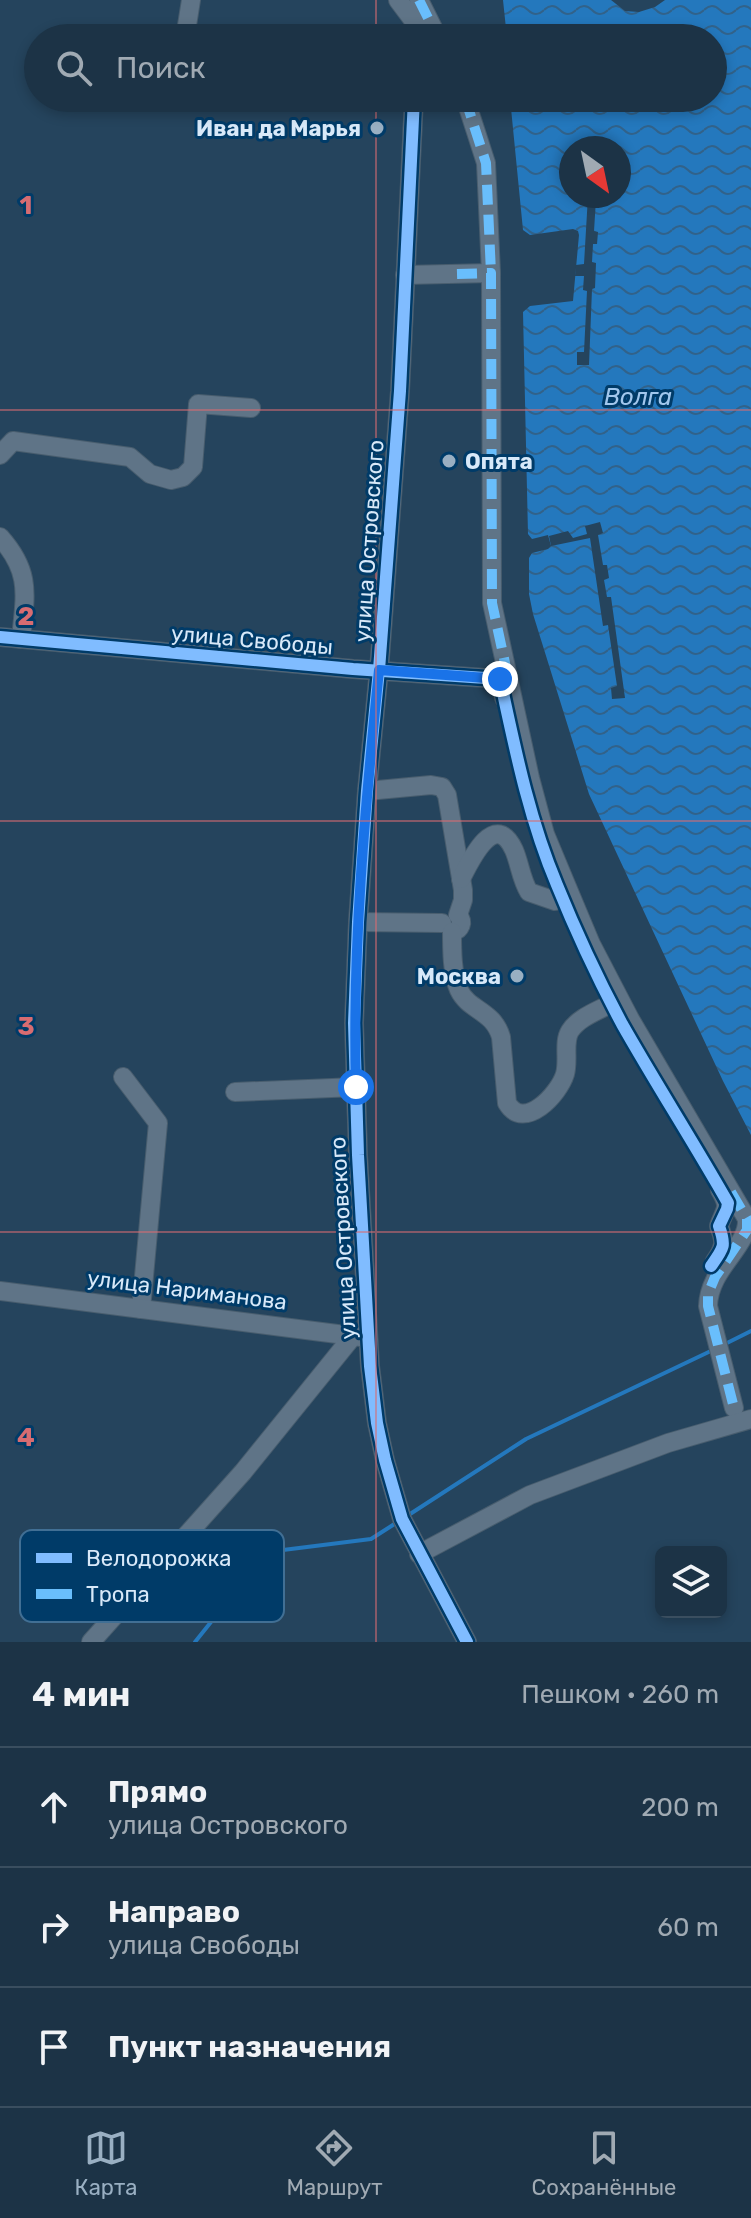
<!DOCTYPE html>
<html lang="ru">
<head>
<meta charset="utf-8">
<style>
  body { margin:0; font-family:Rubik,sans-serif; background:#293f51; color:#f1f3f6 }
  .controls { position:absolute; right:24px; bottom:24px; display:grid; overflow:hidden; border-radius:12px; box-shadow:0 4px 12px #0003 }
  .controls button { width:72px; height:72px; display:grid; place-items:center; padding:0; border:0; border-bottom:2px solid #3a4e5f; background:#1c3346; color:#f1f3f6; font:40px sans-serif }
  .compass { position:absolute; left:559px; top:136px; width:72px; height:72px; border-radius:50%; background:#1c3346; box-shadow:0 4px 12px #0003; rotate:147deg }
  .stop { position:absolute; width:24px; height:24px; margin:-18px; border:6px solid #1a73e8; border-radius:50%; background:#fff }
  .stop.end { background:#1a73e8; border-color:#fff; box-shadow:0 2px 8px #0008 }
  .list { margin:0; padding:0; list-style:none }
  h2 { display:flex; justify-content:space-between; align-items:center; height:104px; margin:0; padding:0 32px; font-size:34px }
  h2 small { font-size:26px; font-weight:400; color:#a0aab3 }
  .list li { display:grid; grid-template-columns:52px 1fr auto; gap:24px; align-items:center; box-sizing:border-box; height:120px; padding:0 32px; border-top:2px solid #3a4e5f }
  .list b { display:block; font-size:30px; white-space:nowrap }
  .list p { margin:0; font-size:26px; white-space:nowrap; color:#a0aab3 }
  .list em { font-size:26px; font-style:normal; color:#a0aab3 }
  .icon { flex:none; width:44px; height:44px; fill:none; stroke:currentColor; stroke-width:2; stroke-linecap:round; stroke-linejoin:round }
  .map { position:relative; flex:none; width:751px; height:1642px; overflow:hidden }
  .search { position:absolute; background:#1c3346; box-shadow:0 4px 12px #0003; left:24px; right:24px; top:24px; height:88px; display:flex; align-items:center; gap:20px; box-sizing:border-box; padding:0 28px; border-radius:44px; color:#a0aab3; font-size:30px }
  .sheet { height:464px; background:#1c3346 }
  nav { display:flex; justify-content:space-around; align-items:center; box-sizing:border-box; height:112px; border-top:2px solid #3a4e5f; background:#1c3346; font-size:22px; color:#a0aab3 }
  nav a { display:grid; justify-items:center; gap:4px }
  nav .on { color:#99afc2 }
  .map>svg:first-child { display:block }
  .water { fill:url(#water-waves); fill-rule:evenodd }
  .pier { fill:#25445d }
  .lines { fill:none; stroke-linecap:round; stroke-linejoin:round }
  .stream { stroke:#2478bd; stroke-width:4 }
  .minor-casing { stroke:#485d6e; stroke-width:20 }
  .minor { stroke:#5f7487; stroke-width:18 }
  .quiet { stroke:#69befc; stroke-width:10; stroke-dasharray:20 10; stroke-linecap:butt }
  .cycleway-casing { stroke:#003b68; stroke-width:17 }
  .cycleway { stroke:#80bcff; stroke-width:12 }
  .route { stroke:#1a73e8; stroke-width:10 }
  .grid { fill:none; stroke:#d76c71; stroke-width:2; stroke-opacity:0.55 }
  .poi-dot { fill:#99afc2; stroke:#003b68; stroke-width:3 }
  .labels { text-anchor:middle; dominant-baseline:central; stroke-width:6; stroke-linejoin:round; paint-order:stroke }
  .poi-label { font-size:22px; font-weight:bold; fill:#d8e9f9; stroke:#003b68; text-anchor:end }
  .street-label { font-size:22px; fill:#d8e9f9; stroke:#003b68 }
  .water-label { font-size:24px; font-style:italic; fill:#a1c7ed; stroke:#003b68 }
  .key { fill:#003b68; stroke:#416f94; stroke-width:2 }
  .key-label { font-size:22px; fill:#d8e9f9 }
  .grid-label { font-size:26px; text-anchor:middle; font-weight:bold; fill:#d76c71; stroke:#003b68; stroke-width:6; stroke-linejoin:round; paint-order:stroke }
</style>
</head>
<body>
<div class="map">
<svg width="751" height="1642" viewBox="0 0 751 1642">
  <defs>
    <pattern id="water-waves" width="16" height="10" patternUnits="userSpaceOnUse" patternTransform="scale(2)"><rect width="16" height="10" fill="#2478bd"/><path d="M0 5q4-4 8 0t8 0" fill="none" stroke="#31628a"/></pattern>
  </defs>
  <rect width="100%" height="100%" fill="#25445d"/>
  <path class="water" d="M503 0H611L625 11 639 12 655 7 665 0H751V1135L723 1081 589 794 533 614 529 594V558L532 553 548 549 551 546 548 535 532 539 528 534 523 312 530 306 573 301 579 235 578 231 573 229 530 235 523 230 510 98H713V38H507ZM571 148H619V196H571Z"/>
  <g class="pier">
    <path d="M588 196H601V199H596L594 231 598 232 597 244H593L592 262 596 263 595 288 592 289 589 365H577V352H584L587 291 583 290 584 276H575L576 265 584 264Z"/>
    <path d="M600 522 603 533 598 535 603 565H607L609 578 604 580 607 597H611L625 698 612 699 611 688 617 686 608 625 603 626 590 538 551 546 549 536 568 531 573 538 587 534 585 526Z"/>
  </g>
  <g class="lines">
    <g class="stream">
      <path d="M723 1345 751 1331"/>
      <path d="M407 1516 526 1439 715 1349"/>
      <path d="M195 1642 267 1552 371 1539 396 1523"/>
    </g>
    <g class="minor-casing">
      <g id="minor">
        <path d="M398 0 413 20 416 38"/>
        <path d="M419 0 438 38"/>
        <path d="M185 38 191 0"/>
        <path d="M414 98 400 391 379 670 367 791 358 922 354 1023 358 1155 370 1366 377 1423 385 1460 402 1519 467 1642"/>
        <path d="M465 98 486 163 491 273"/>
        <path d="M405 275 491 273 492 603 530 778 545 834 565 882 591 944 630 1019 747 1219C749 1247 709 1268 708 1306L734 1408"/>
        <path d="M0 455 13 441 130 457 150 474 171 480 183 477 193 467 198 404 251 408"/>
        <path d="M0 537C32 573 25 595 21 639"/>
        <path d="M0 637 353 669 500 679 504 698"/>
        <path d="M367 791 431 785 442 787 447 795 463 890V900L458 915C464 922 461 930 452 932"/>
        <path d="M461 879C470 861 495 808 514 850 520 864 521 879 529 892L555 901 562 898"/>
        <path d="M358 922 442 923"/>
        <path d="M452 932C452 949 452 974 459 990 469 1011 493 1010 501 1037L507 1103C524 1132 559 1094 565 1074 569 1060 563 1042 570 1031 579 1017 598 1011 612 1003"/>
        <path d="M123 1077 158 1123 141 1309"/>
        <path d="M235 1092 356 1087"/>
        <path d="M715 1261C725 1247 725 1241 719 1226 725 1208 731 1209 720 1190"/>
        <path d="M0 1291 361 1337"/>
        <path d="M419 1554 530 1495 668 1443 751 1419"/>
        <path d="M91 1642 243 1472 353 1336"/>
      </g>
    </g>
    <use href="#minor" class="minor"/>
    <g class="quiet">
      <path d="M419 0 438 38"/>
      <path d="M465 98 486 163 491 273"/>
      <path d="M457 274 491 273 492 603 510 686"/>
      <path d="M731 1192 747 1219V1230L715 1277 708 1294V1306L734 1408"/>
    </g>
    <g class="cycleway-casing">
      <g id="cycleway">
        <path d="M414 98 400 391 379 670 367 791 358 922 354 1023 358 1155 370 1366 377 1423 385 1460 402 1519 467 1642"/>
        <path d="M0 637 353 669 500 679C515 749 529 819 557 885 576 932 598 979 622 1024 656 1084 694 1143 728 1203L727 1209 719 1226C726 1246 724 1248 711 1266"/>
      </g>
    </g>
    <use href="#cycleway" class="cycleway"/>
  </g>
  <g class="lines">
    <path class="route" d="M356 1087C352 948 365 809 379 670L500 679"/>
  </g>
  <path class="grid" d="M376 0V38M376 98V1642M0 410H751M0 821H751M0 1232H751"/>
  <g class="poi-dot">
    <circle cx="377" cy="128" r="8"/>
    <circle cx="449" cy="461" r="8"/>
    <circle cx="517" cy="976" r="8"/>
  </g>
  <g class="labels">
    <g class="poi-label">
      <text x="361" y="128">Иван да Марья</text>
      <text x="465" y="461" text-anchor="start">Опята</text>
      <text x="501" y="976">Москва</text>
    </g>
    <g class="street-label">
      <text transform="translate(369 541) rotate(-86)">улица Островского</text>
      <text transform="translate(252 640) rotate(5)">улица Свободы</text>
      <text transform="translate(343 1238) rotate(-93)">улица Островского</text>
      <text transform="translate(187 1290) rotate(7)">улица Нариманова</text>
    </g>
    <g class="water-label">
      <text x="638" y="397">Волга</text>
    </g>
  </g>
  <rect x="20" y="1530" width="264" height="92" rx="12" class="key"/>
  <rect x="36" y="1553" width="36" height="10" fill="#80bcff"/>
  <rect x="36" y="1589" width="36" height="10" fill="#69befc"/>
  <g class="key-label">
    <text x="86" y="1566">Велодорожка</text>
    <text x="86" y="1602">Тропа</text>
  </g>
  <g class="grid-label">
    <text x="26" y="214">1</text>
    <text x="26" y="625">2</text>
    <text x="26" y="1035">3</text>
    <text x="26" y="1446">4</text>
  </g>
</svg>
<div class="controls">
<button><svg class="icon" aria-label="layers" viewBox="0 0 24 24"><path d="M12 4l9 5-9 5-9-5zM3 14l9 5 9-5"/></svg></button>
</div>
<svg class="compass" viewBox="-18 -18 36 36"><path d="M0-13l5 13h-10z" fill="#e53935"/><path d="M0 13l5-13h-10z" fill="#a0aab3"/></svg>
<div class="stop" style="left:356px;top:1087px"></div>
<div class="stop end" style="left:500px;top:679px"></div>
<div class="search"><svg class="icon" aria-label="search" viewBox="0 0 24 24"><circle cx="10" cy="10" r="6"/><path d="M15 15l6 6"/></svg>Поиск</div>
</div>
<section class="sheet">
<h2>4 мин<small>Пешком · 260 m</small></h2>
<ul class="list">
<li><svg class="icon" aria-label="ahead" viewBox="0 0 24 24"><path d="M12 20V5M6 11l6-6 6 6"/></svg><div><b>Прямо</b><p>улица Островского</p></div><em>200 m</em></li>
<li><svg class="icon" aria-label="right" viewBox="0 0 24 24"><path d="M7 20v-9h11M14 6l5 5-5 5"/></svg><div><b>Направо</b><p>улица Свободы</p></div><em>60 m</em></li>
<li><svg class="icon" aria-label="arrive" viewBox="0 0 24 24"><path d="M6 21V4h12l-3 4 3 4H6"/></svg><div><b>Пункт назначения</b></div></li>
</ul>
</section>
<nav>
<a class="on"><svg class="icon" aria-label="map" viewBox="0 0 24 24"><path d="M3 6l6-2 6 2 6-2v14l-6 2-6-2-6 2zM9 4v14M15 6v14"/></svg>Карта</a>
<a><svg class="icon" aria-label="directions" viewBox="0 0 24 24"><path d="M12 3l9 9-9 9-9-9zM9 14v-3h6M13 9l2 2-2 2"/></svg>Маршрут</a>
<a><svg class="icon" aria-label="saved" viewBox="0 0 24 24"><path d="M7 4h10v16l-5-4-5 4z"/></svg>Сохранённые</a>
</nav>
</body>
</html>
